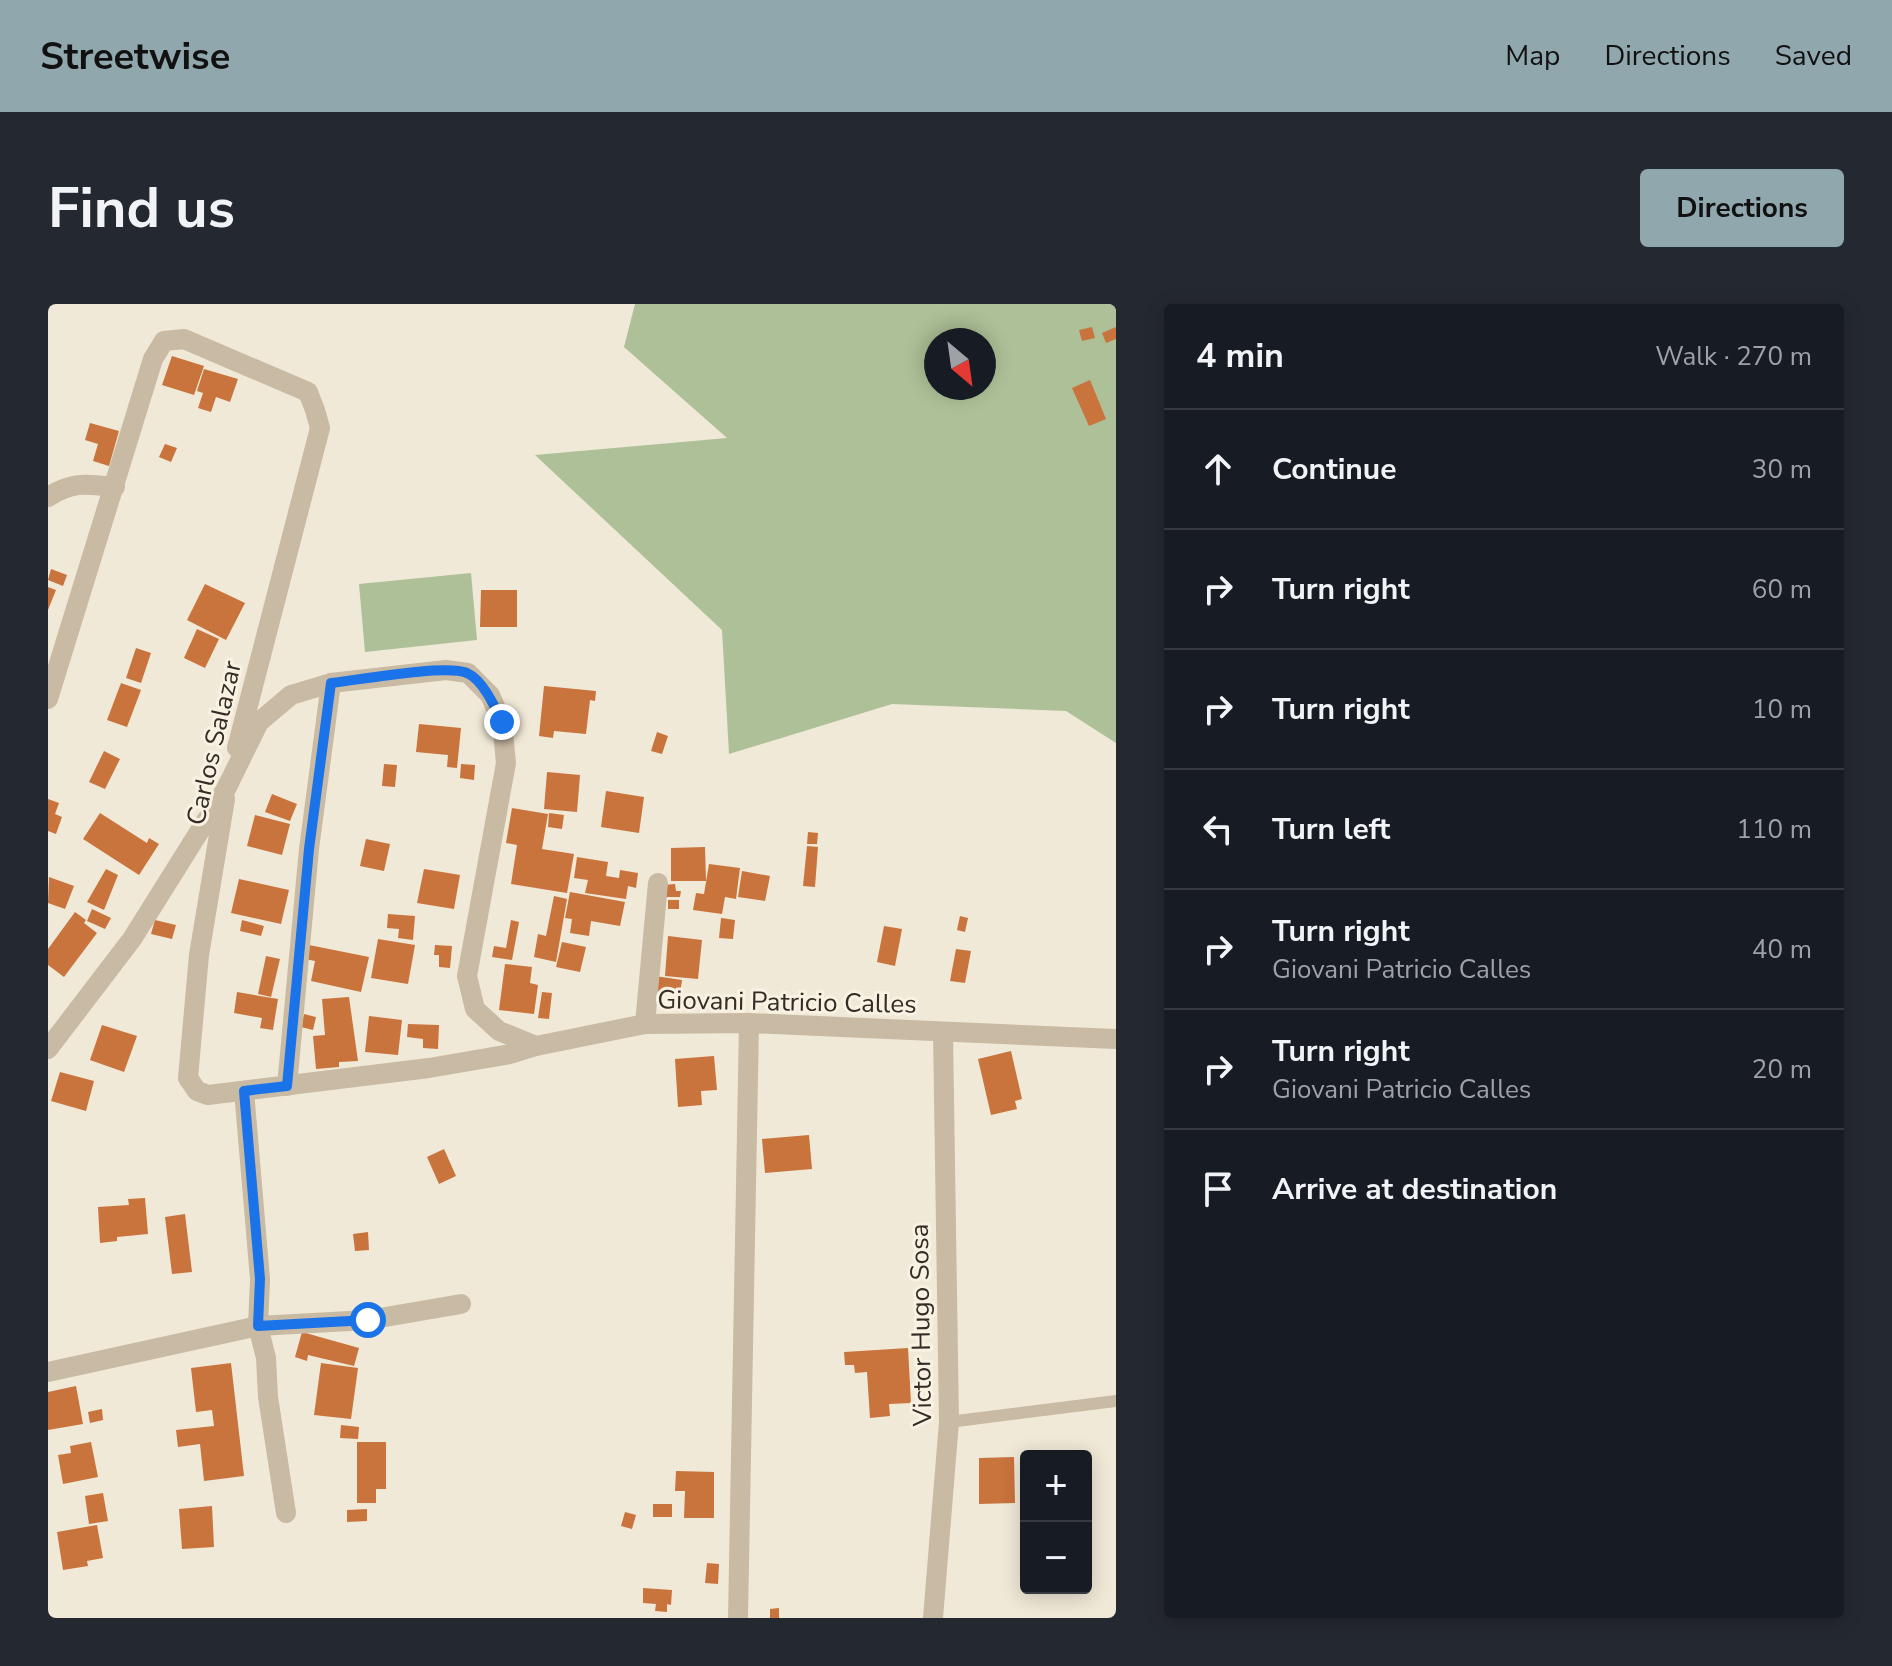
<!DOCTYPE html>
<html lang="en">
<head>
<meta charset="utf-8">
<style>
  body { margin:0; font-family:"Nunito Sans",sans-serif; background:#242831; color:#f1f3f6 }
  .controls { position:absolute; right:24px; bottom:24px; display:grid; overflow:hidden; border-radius:8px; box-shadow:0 4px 20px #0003 }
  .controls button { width:72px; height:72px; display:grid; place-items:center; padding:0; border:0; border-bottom:2px solid #363941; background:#171b24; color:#f1f3f6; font:40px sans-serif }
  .compass { position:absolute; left:876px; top:24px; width:72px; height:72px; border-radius:50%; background:#171b24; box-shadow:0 4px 20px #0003; rotate:151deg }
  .stop { position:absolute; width:24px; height:24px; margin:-18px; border:6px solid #1a73e8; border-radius:50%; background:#fff }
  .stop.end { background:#1a73e8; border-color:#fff; box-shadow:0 2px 8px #0008 }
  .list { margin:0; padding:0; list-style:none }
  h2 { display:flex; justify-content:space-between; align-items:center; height:104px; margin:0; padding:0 32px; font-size:34px }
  h2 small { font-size:26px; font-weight:400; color:#9ea1a6 }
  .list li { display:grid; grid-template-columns:52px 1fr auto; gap:24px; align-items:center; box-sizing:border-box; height:120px; padding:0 32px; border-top:2px solid #363941 }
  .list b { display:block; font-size:30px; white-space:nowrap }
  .list p { margin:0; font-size:26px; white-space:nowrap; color:#9ea1a6 }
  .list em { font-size:26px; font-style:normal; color:#9ea1a6 }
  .icon { flex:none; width:44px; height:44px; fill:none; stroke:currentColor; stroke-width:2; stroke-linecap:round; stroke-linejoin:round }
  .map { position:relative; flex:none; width:1068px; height:1314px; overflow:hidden; border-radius:8px }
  header { display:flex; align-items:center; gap:48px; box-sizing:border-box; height:112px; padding:0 40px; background:#90a7ae; color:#111 }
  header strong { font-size:38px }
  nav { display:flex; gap:44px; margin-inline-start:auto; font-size:28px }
  .intro { display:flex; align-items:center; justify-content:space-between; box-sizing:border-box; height:192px; padding:0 48px }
  h1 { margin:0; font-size:56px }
  .button { padding:20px 36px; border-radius:8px; background:#90a7ae; color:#111; font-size:28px; font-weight:700 }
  main { display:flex; gap:48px; padding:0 48px }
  aside { flex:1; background:#171b24; border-radius:8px; box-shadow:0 4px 20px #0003 }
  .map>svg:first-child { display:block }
  .green { fill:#adc097; fill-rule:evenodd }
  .building { fill:#c9733d }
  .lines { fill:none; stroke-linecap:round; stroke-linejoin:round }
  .lane { stroke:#c9baa3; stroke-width:12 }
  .street { stroke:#c9baa3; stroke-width:20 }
  .route { stroke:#1a73e8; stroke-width:10 }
  .labels { text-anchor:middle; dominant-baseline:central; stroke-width:6; stroke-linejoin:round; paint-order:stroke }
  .street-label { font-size:26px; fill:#342c25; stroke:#f9f2e3 }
</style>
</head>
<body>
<header>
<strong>Streetwise</strong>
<nav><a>Map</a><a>Directions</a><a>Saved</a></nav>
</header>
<div class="intro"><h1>Find us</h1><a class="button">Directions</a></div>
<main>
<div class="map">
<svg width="1068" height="1314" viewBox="0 0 1068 1314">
  <rect width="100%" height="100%" fill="#f1e9d7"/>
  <g class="green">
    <path d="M587 0H1068V439L1018 407 844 400 681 450 674 326 487 151 679 134 576 43ZM888 36H936V84H888Z"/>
    <path d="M423 269 429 336 317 348 311 280Z"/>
  </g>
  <g class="building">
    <path d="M1044 23 1047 34 1034 37 1031 26Z"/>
    <path d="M1068 23V35L1058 39 1054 29Z"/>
    <path d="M124 52 156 62 146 91 114 81Z"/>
    <path d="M156 65 190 75 182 98 168 93 163 108 150 104 155 89 149 87Z"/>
    <path d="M1042 76 1058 115 1041 122 1024 84Z"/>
    <path d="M42 119 71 127 61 162 45 157 50 140 37 136Z"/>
    <path d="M117 140 129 144 123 158 111 153Z"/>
    <path d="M3 265 19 271 15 282 0 276Z"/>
    <path d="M157 280 197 299 178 336 139 316Z"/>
    <path d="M0 283 8 286 0 306Z"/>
    <path d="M433 286H469V323H432Z"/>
    <path d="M149 325 171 335 157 364 136 354Z"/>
    <path d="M88 344 103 349 93 379 78 374Z"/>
    <path d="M73 379 93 386 79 423 59 416Z"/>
    <path d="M496 382 548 387 547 397 542 396 538 430 506 427 505 434 491 432Z"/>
    <path d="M371 420 413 424 409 464 399 463 400 451 368 448Z"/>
    <path d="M609 428 620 432 614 450 603 447Z"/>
    <path d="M56 447 72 455 57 485 41 478Z"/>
    <path d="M336 460 349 461 347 483 334 482Z"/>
    <path d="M413 460 427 461 426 476 412 474Z"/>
    <path d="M499 468 532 471 529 508 496 505Z"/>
    <path d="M558 487 596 493 591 529 553 523Z"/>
    <path d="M224 490 249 500 242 517 217 508Z"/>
    <path d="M0 495 11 499 7 510 14 513 8 530 0 527Z"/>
    <path d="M464 504 500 510 494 545 526 550 519 589 463 580 469 541 458 539Z"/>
    <path d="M52 509 99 539 101 534 111 540 91 571 35 535Z"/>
    <path d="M501 509 516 511 514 525 500 523Z"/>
    <path d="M207 511 242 520 234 551 199 542Z"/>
    <path d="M760 528 770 529 769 540H759Z"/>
    <path d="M318 535 342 540 336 567 312 562Z"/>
    <path d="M759 542 770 543 767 583 755 582Z"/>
    <path d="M657 543 658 577H623V544Z"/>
    <path d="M529 553 560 558 558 572 571 574 572 566 590 569 588 584 580 582 578 595 537 589 540 576 526 574Z"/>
    <path d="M661 560 692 564 688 595 677 593 674 610 645 606 648 589 656 590Z"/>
    <path d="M58 565 70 571 56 606 39 598Z"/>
    <path d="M376 565 412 571 406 605 369 599Z"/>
    <path d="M694 567 722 572 717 597 690 593Z"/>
    <path d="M1 573 26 582 17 605 0 599Z"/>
    <path d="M191 575 241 586 233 620 183 609Z"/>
    <path d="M627 580 628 587H633L632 593H615V581Z"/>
    <path d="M522 588 577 598 572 622 543 617 541 632 522 629 524 615 517 614Z"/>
    <path d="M506 592 519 595 508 658 486 653 490 630 498 632Z"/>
    <rect x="620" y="596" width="11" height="9"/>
    <path d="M44 605 63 614 57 625 39 617Z"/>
    <path d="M27 608 38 616 36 619 49 629 16 673 0 661V645Z"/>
    <path d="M340 610 367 612 365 636 350 634 351 625 339 624Z"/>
    <path d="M912 612 920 614 917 628 909 626Z"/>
    <path d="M673 614 687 616 685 635 671 634Z"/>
    <path d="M107 616 128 621 124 635 103 630Z"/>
    <path d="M194 616 216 622 213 632 192 627Z"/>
    <path d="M463 616 471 618 464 656 444 653 446 642 458 644Z"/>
    <path d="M836 622 854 625 847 662 829 658Z"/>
    <path d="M620 632 654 636 650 675 617 672Z"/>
    <path d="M330 635 367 641 360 680 323 674Z"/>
    <path d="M514 638 538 643 532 668 508 663Z"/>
    <path d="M261 641 321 653 313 688 263 677 267 657 257 655Z"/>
    <path d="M387 641 404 642 402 664 391 663V651H386Z"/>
    <path d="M908 645 923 647 917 679 902 677Z"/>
    <path d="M218 652 232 655 223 693 210 690Z"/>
    <path d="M457 660 484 663 482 679 490 681 486 710 451 706Z"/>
    <path d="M607 672 634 676 632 691 605 687Z"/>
    <path d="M189 688 230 695 225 726 212 724 214 714 186 709Z"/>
    <path d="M494 688 504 689 501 715 490 714Z"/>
    <path d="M301 693 310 757 291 758V763L268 765 265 732 277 731 274 695Z"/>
    <path d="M256 710 268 713 265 726 253 723Z"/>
    <path d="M321 712 354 716 350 751 317 748Z"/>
    <path d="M360 720 391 721 390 745 375 744V735L359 733Z"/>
    <path d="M54 721 89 732 76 768 42 756Z"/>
    <path d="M963 747 974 795 967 797 969 805 943 811 930 755Z"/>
    <path d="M666 752 669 786 653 787 654 801 630 803 627 755Z"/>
    <path d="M12 768 46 777 38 807 3 797Z"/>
    <path d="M761 831 764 865 717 869 714 835Z"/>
    <path d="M396 845 408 872 391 880 379 853Z"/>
    <path d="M97 894 100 930 69 933V937L52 939 50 903 81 901 80 895Z"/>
    <path d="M137 910 144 968 124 970 117 913Z"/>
    <path d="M320 928 321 946 307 947 305 930Z"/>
    <path d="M254 1028 311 1044 306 1062 260 1051 259 1057 247 1053Z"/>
    <path d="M860 1044 863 1099 841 1100 842 1112 822 1114 819 1068 807 1069 806 1061H797L796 1048Z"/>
    <path d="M183 1059 196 1172 156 1177 152 1140 130 1143 128 1126 166 1122 164 1106 148 1108 143 1064Z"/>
    <path d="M273 1059 310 1064 303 1115 266 1111Z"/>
    <path d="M28 1082 35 1120 0 1126V1088Z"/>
    <path d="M54 1105 55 1116 42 1119 40 1108Z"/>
    <path d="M293 1121 311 1123 310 1135 292 1134Z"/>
    <path d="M43 1138 50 1173 15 1180 10 1151 23 1149 22 1142Z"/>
    <path d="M309 1138H338V1185H328V1199H309Z"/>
    <path d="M966 1153 967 1199 931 1200V1154Z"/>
    <path d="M628 1167 666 1168V1214H636L637 1187H627Z"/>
    <path d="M55 1189 60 1217 41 1220 37 1192Z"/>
    <rect x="605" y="1200" width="19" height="13"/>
    <path d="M164 1202 166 1243 134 1245 131 1205Z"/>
    <path d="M319 1205V1217L299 1218V1206Z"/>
    <path d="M577 1208 588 1211 584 1225 573 1222Z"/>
    <path d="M49 1221 55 1254 39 1257 40 1262 15 1266 9 1228Z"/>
    <path d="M659 1259 671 1260 670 1280 657 1279Z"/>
    <path d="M595 1284 624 1286 623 1301 619 1300V1308L607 1307 608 1300 595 1299Z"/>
    <path d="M731 1304V1314H722V1305Z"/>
  </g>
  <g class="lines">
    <path class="lane" d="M901 1118 1068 1097"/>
    <g class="street">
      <path d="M0 193C25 177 39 180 67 183"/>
      <path d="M0 395 105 55 116 37 136 35 260 88 267 106 272 124 189 444"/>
      <path d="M177 495 151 651 140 774 149 787 160 791 381 764 462 750 488 742"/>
      <path d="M597 720 610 579"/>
      <path d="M0 745 84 635 178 485 211 418 243 391 283 379 398 366 420 369 442 391 454 418 458 459 419 672 427 705 451 727 488 742 597 720 701 719 1068 735"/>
      <path d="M239 782 261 545 283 379"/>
      <path d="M196 787 212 975 210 1022 218 1054 220 1093 238 1209"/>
      <path d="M0 1068 210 1022 320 1016 413 1000"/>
      <path d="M690 1314 701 719"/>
      <path d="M885 1314 901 1118 895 728"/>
    </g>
  </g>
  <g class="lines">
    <path class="route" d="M320 1016 210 1022 212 975 196 787 239 782 261 545 283 379C310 376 397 360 419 369 435 376 447 403 454 418"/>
  </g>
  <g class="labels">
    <g class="street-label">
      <text transform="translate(166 439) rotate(-77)">Carlos Salazar</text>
      <text transform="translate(739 698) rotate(1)">Giovani Patricio Calles</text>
      <text transform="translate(873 1021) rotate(-91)">Victor Hugo Sosa</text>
    </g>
  </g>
</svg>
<div class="controls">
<button>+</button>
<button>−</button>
</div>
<svg class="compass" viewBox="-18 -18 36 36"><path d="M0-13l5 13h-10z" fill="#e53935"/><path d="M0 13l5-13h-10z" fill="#9ea1a6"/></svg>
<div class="stop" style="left:320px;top:1016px"></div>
<div class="stop end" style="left:454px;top:418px"></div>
</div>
<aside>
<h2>4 min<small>Walk · 270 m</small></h2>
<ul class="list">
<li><svg class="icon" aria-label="ahead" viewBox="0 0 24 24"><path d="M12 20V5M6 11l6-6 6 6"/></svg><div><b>Continue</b></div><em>30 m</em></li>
<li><svg class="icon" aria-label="right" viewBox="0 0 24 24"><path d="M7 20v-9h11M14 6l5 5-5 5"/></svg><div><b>Turn right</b></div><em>60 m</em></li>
<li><svg class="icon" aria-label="right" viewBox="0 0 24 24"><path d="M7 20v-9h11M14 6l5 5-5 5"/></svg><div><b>Turn right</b></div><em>10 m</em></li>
<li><svg class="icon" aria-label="left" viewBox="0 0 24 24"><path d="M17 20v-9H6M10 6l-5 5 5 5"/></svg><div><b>Turn left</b></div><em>110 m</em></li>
<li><svg class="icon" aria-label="right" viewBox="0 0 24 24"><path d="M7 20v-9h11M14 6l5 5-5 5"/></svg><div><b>Turn right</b><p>Giovani Patricio Calles</p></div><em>40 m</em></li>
<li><svg class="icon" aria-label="right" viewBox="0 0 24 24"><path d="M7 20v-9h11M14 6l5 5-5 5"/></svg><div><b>Turn right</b><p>Giovani Patricio Calles</p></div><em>20 m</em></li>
<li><svg class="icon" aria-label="arrive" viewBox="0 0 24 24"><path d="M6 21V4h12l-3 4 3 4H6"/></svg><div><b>Arrive at destination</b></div></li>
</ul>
</aside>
</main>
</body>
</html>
